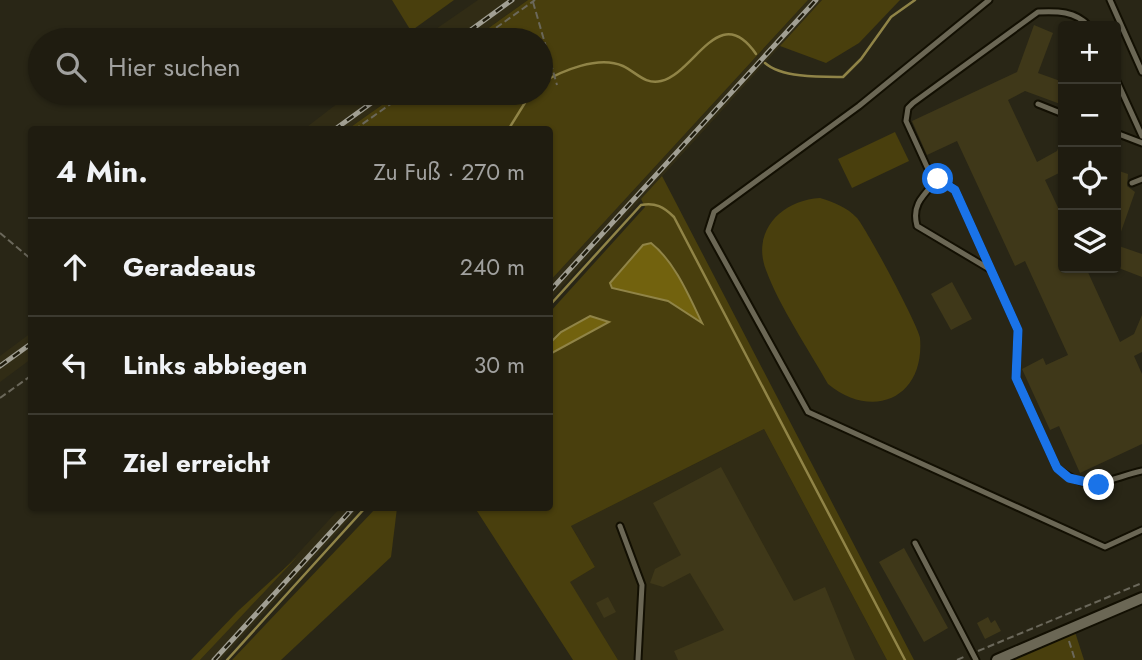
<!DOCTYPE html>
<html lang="de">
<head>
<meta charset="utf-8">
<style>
  body { margin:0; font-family:Jost,sans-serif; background:#272519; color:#f1f3f6 }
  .controls { position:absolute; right:21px; top:21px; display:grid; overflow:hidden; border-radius:7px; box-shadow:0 2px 5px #0004 }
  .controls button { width:63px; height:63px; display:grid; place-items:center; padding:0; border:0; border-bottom:2px solid #3c3a30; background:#1f1c10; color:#f1f3f6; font:35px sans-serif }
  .stop { position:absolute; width:21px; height:21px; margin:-16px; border:5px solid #1a73e8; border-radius:50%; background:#fff }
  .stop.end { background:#1a73e8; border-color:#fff; box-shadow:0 2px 7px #0008 }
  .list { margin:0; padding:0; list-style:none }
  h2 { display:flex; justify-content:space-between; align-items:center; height:91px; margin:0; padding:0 28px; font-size:30px }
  h2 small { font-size:23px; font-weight:400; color:#a1a19f }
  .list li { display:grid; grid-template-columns:46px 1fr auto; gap:21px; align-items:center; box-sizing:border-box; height:98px; padding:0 28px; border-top:2px solid #3c3a30 }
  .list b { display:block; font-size:26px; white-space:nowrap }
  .list em { font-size:23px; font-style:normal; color:#a1a19f }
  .icon { flex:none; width:38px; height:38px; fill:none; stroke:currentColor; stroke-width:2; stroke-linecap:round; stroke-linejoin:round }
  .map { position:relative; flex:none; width:1142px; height:660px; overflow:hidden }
  .search { position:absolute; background:#1f1c10; box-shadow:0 2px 5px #0004; left:28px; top:28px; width:525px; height:77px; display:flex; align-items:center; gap:18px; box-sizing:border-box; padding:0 24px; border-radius:38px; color:#a1a19f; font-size:26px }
  .panel { position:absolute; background:#1f1c10; box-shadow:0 2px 5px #0004; left:28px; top:126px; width:525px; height:385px; border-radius:7px }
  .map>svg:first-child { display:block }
  .built { fill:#312c15 }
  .green { fill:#493f0d }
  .water { fill:#72620e; stroke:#908447; stroke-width:2 }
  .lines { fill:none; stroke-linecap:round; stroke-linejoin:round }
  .stream { stroke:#908447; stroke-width:2.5 }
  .building { fill:#3f3819 }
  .service-casing { stroke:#120f02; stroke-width:9 }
  .minor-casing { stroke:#120f02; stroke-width:14 }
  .path { stroke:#6b685b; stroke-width:2; stroke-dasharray:7 3.5; stroke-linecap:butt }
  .service { stroke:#6b6755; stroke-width:5 }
  .minor { stroke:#6b6755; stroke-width:10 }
  .rail-casing { stroke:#a19f93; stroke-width:5 }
  .rail { stroke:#1f1c0d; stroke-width:2.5; stroke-dasharray:8; stroke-linecap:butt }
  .route { stroke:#1a73e8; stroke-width:9 }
</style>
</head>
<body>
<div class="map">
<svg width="1142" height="660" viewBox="0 0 1142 660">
  <rect width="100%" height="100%" fill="#292616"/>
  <g class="built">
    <path d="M478 0H528L472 40H420Z"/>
    <path d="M808 0H822L550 300V281Z"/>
    <path d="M351 93H399L348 129 303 130Z"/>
    <path d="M31 333V359L0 382V356Z"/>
    <path d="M764 429 887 660H618L569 582 595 567 571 526Z"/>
    <path d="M340 508H360L221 660H200Z"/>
  </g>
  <g class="green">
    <path d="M392 0H454L411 31Z"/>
    <path d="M528 0H808L550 281V130L348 129 399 93H541V40H472Z"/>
    <path d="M822 0H900L859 43 826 63 780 46Z"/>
    <path d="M895 132 909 161 852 188 838 159Z"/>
    <path d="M662 176 914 660H887L764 429 571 526 595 567 570 582 618 660H573L475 508H550V312L645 207 641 199Z"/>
    <path d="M820 198C833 202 847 207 857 218 866 228 919 327 920 338 925 398 873 421 828 384 809 350 779 306 766 270 751 231 782 200 820 198Z"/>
    <path d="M376 508H397L391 557 281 660H232Z"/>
    <path d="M297 557 200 660H191L238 611Z"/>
    <path d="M1075 632 1084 660H1013Z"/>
  </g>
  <g class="water">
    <path d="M651 243C675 262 689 296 702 323L668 301 612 288 610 283 643 245Z"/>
    <path d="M590 316 609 322 550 354V343L561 332Z"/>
  </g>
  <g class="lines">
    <g class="stream">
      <path d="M765 63C782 78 822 77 843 77L861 59 891 17 915 0"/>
      <path d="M541 83C562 71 598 55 623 66 636 72 645 85 661 81 695 73 719 0 756 54"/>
      <path d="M508 130 531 93"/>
      <path d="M550 305 641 205C655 202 664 207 674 217L905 660"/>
      <path d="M227 660 365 508"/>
    </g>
  </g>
  <g class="building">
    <path d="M1034 25 1053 33 1038 73 1063 82V105L1025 91 1008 100 1037 162 1057 151 1063 136V171L1045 180 1063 218V268H1086L1120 342 1134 334 1142 315V352L1134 356 1142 374V444L1080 473 1059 426 1050 430 1022 369 1043 358 1046 365 1068 355 1025 261 1015 266 957 141 927 155 912 121 1017 72Z"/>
    <path d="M1116 170 1128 174 1127 186 1135 192 1117 243Z"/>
    <path d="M1116 245 1142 254V277L1116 267Z"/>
    <path d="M952 282 972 319 951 330 931 294Z"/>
    <path d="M721 467 794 601 825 587 855 660H678L674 651 724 630 690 573 663 587 650 583 655 569 681 555 653 503Z"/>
    <path d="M904 548 948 628 924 642 879 562Z"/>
    <path d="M608 597 616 612 604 618 596 603Z"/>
    <path d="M988 617 991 623 995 620 1001 631 985 639 977 623Z"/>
  </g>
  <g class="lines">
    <g class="service-casing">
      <g id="service">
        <path d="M989 0 859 106 714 212 708 231 808 412 1105 547 1142 530"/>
        <path d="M1110 0 1142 72"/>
        <path d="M1089 26C1075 11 1057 11 1038 12L913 103 908 108 906 121 928 169 955 190 1018 330 1016 378 1057 468C1089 495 1107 479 1142 471"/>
        <path d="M1116 79 1142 136"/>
        <path d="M1038 104 1063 114"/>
        <path d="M1116 133 1142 143"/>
        <path d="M938 179C924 195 911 204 917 226L991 270"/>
        <path d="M1132 183 1142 179"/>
        <path d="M620 526 642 585 638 660"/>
        <path d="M915 543 976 660"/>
      </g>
    </g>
    <g class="minor-casing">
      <path id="minor" d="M997 660 1142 598"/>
    </g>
    <g class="path">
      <path d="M533 2 557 85"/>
      <path d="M479 40 535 0"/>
      <path d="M354 130 406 93"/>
      <path d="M0 233 32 260"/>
      <path d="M0 398 32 375"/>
      <path d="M1069 641 1075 660"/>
      <path d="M978 651 1142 583"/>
      <path d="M957 660 966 656"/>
    </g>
    <use href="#service" class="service"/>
    <use href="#minor" class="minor"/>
    <g class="rail-casing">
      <g id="rail">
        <path d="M457 40 512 0"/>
        <path d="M334 130 385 93"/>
        <path d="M550 291 816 0"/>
        <path d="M0 366 32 343"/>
        <path d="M214 660 353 508"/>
      </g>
    </g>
    <use href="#rail" class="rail"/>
  </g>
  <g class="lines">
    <path class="route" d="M938 179 955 190 1018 330 1016 378 1057 468 1069 478 1099 485"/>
  </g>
</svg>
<div class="controls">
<button>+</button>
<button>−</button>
<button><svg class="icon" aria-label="locate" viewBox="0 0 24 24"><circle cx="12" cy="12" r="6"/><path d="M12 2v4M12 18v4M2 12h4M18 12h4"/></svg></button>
<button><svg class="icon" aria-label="layers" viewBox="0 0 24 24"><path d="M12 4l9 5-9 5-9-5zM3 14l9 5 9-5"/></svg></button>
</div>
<div class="stop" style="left:938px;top:179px"></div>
<div class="stop end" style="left:1099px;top:485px"></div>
<div class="search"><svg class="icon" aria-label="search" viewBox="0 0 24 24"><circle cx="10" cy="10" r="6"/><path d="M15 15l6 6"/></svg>Hier suchen</div>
<section class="panel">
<h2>4 Min.<small>Zu Fuß · 270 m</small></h2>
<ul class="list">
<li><svg class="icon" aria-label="ahead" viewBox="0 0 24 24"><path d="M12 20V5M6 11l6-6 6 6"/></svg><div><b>Geradeaus</b></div><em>240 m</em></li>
<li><svg class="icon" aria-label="left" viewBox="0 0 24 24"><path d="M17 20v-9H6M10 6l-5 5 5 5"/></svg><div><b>Links abbiegen</b></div><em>30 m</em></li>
<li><svg class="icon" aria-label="arrive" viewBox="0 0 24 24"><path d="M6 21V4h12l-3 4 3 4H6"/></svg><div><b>Ziel erreicht</b></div></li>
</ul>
</section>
</div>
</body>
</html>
